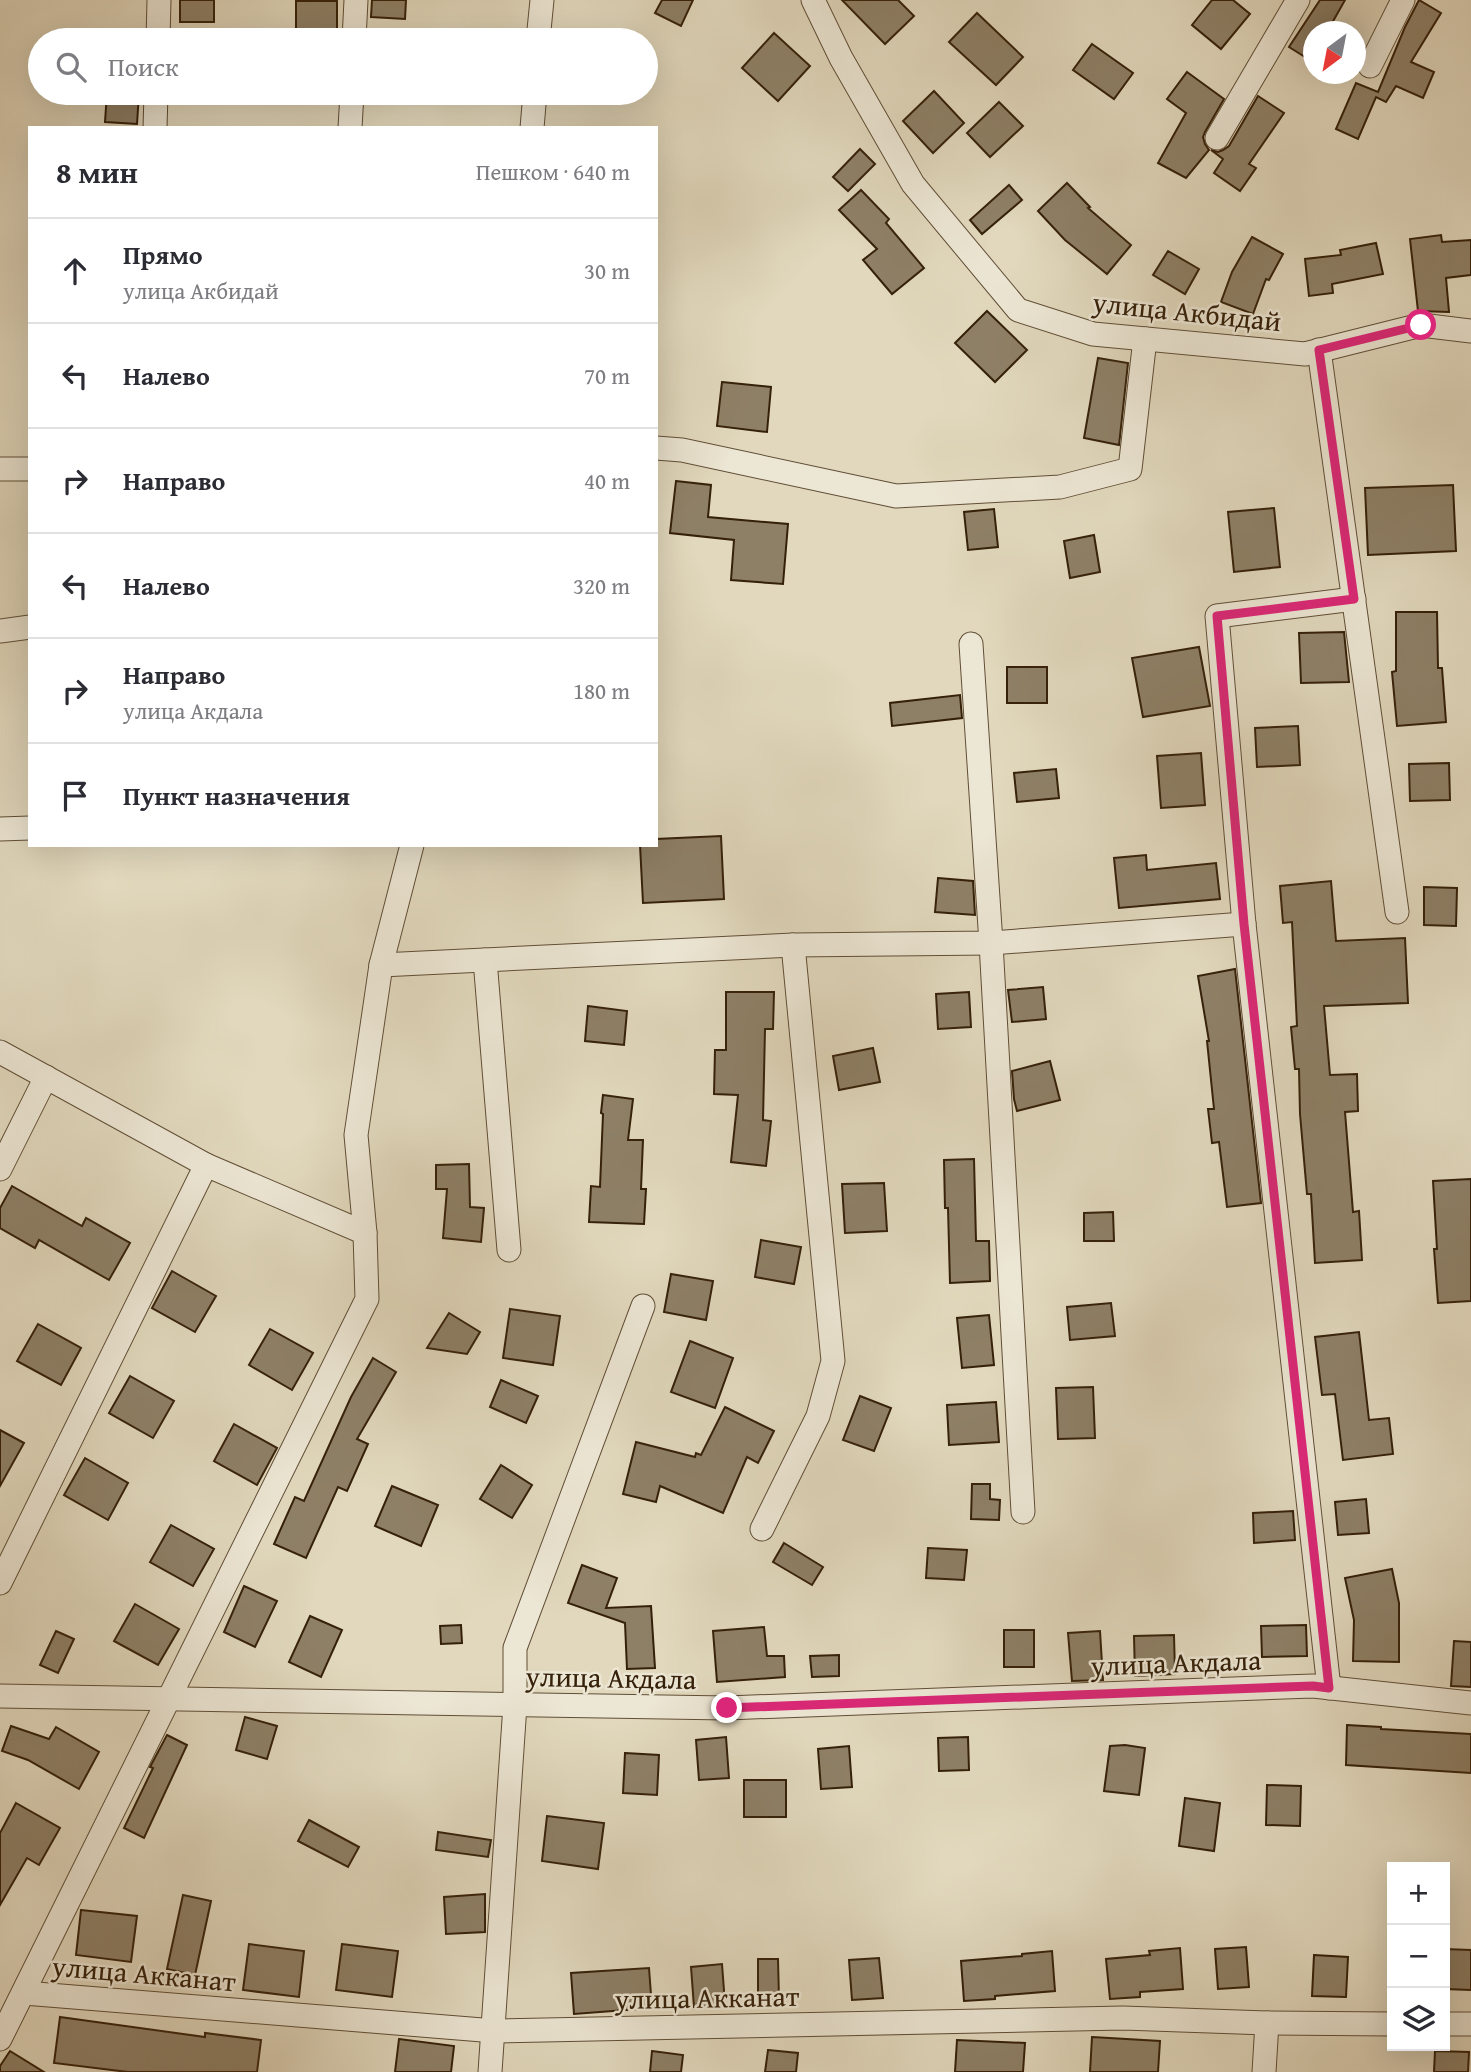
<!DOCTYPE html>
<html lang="ru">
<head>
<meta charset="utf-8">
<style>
  body { margin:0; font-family:"Gentium Book Plus",serif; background:#f2f2f3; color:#2b2b33 }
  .controls { position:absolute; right:21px; bottom:21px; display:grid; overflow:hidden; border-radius:0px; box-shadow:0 7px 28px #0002 }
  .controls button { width:63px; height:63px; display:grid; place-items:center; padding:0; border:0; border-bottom:2px solid #e1e1e2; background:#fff; color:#2b2b33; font:35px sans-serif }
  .compass { position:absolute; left:1303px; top:21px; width:63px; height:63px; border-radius:50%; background:#fff; box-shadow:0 7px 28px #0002; rotate:212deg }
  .stop { position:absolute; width:21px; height:21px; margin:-16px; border:5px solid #db2777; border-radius:50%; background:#fff }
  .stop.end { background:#db2777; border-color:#fff; box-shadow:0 2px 7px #0008 }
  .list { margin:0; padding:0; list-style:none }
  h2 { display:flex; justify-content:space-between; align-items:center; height:91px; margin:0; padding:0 28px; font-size:30px }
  h2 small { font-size:23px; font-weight:400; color:#7c7c81 }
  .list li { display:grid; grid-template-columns:46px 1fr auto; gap:21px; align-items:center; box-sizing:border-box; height:105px; padding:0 28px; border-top:2px solid #e1e1e2 }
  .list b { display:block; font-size:26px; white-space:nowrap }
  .list p { margin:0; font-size:23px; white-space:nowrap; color:#7c7c81 }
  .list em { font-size:23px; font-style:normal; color:#7c7c81 }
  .icon { flex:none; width:38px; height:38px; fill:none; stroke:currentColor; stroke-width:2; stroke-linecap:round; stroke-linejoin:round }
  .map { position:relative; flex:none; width:1471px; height:2072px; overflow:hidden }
  .search { position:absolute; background:#fff; box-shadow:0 7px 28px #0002; left:28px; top:28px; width:630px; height:77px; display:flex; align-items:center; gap:18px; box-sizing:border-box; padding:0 24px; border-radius:38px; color:#7c7c81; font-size:26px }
  .panel { position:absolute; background:#fff; box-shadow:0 7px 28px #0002; left:28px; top:126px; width:630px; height:721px; border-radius:0px }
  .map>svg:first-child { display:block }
  .building { fill:#8e8067; stroke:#352009; stroke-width:2 }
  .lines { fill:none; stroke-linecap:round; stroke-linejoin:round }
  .minor-casing { stroke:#604e36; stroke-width:25 }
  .minor { stroke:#ece6d4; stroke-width:23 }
  .route { stroke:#db2777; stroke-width:9 }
  .labels { text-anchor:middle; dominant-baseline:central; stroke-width:5; stroke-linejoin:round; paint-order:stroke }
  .street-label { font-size:28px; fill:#352009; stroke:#ece6d4 }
</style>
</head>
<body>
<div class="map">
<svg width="1471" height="2072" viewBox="0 0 1471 2072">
  <rect width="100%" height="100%" fill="#e1d8bd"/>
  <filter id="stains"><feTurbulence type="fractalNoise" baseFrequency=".00286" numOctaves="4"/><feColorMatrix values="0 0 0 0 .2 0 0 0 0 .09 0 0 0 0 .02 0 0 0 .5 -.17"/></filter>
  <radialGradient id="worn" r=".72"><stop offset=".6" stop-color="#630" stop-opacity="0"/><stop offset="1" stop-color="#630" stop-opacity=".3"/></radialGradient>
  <g class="building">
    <rect x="180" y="0" width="34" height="22"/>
    <path d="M372 0H406L405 19 371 17Z"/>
    <path d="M662 0H693L681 26 655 13Z"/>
    <path d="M842 0H898L914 16 885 44Z"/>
    <path d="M1212 0H1233L1250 14 1221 49 1192 25Z"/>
    <path d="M1320 0H1345L1327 32H1313V62L1289 47Z"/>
    <path d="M1419 0 1441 13 1411 62 1434 72 1423 98 1396 86 1386 102 1376 97 1358 139 1336 129 1356 83 1378 92 1405 27Z"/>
    <rect x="296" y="1" width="41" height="39"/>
    <path d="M977 13 1023 57 996 85 949 42Z"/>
    <path d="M774 33 810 66 778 101 742 68Z"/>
    <path d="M1092 44 1133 73 1114 99 1073 70Z"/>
    <path d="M1187 72 1224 99 1205 132 1203 137 1205 144 1209 150 1186 178 1158 163 1186 113 1167 99Z"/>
    <path d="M934 91 964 123 933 153 903 121Z"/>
    <path d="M107 93H139L137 124 105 122Z"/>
    <path d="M1258 96 1284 113 1249 164 1256 168 1240 191 1214 173 1223 159 1211 150 1218 152 1223 150 1229 146Z"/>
    <path d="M999 102 1023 126 990 157 967 133Z"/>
    <path d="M860 149 875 164 848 191 833 177Z"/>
    <path d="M1067 183 1090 207 1088 208 1131 245 1107 274 1065 240 1038 211Z"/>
    <path d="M1009 185 1022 200 982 234 970 220Z"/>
    <path d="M861 190 889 219 886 223 924 268 892 294 863 260 877 249 839 210Z"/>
    <path d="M1441 235 1442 242 1471 240V275L1446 278 1449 312 1418 311 1410 239Z"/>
    <path d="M1252 237 1283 254 1269 280 1266 279 1253 314 1221 302 1232 272Z"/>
    <path d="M1376 243 1383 274 1332 284 1333 293 1309 296 1305 259 1341 255 1340 250Z"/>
    <path d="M1168 251 1199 269 1185 294 1153 275Z"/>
    <path d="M987 311 1027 350 995 382 955 343Z"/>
    <path d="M1098 358 1128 363 1119 445 1084 438Z"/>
    <path d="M722 382 771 387 767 432 717 426Z"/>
    <path d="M676 481 711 485 708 517 788 524 783 584 731 580 734 540 670 533Z"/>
    <path d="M1453 485 1456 551 1368 555 1365 488Z"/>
    <path d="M1274 508 1280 567 1234 572 1228 512Z"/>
    <path d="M994 509 998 547 968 550 964 512Z"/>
    <path d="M1094 535 1100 572 1070 578 1064 541Z"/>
    <path d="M1396 612H1437L1438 668H1442L1446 722 1397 726 1392 672 1396 671Z"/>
    <path d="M1344 632 1349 682 1301 683 1299 633Z"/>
    <path d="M1199 647 1210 706 1143 717 1132 658Z"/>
    <rect x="1007" y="667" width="40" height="36"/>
    <path d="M960 695 962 718 892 726 890 703Z"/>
    <path d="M1298 726 1300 765 1257 767 1255 728Z"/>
    <path d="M1201 753 1205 805 1161 808 1157 756Z"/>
    <path d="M1449 763 1450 800 1410 801 1409 764Z"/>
    <path d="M1056 769 1059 798 1017 802 1014 773Z"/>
    <path d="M721 836 724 899 643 903 640 845H656V839Z"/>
    <path d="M1146 855 1147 870 1216 863 1220 899 1119 908 1114 858Z"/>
    <path d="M938 878 973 881 975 915 935 912Z"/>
    <path d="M1331 881 1336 941 1405 938 1408 1003 1324 1006 1330 1075 1357 1074 1358 1111 1345 1112 1353 1212 1359 1211 1362 1260 1315 1263 1311 1194H1307L1300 1114 1299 1069H1295L1291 1027 1297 1026 1292 922 1283 923 1280 886Z"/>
    <path d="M1424 887 1457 888 1456 926 1424 925Z"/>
    <path d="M1235 969 1261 1203 1227 1207 1219 1142 1212 1143 1208 1109H1214L1207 1041H1209L1198 976Z"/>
    <path d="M1043 987 1046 1019 1012 1022 1008 990Z"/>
    <path d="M726 992H774L773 1029H765L763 1120 771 1121 766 1166 731 1162 738 1095 714 1094 715 1050H726Z"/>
    <path d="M969 992 971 1027 938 1029 936 994Z"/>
    <path d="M588 1006 627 1011 624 1045 585 1041Z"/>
    <path d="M873 1048 880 1082 839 1090 833 1056Z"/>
    <path d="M1050 1061 1060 1100 1017 1111 1014 1099 1012 1071Z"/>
    <path d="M603 1095 633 1099 628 1140H643L641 1189H646L644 1224 589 1222 591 1186 600 1187 603 1114 601 1113Z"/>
    <path d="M974 1159 976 1241H989L990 1281 950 1283 948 1208H945L944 1160Z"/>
    <path d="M469 1164 470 1207 484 1208 481 1242 443 1238 447 1189H436V1165Z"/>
    <path d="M1471 1179V1301L1438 1303 1434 1249H1437L1433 1181Z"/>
    <path d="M884 1183 887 1231 845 1233 842 1184Z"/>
    <path d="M12 1186 82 1226 86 1218 130 1243 109 1280 39 1240 35 1248 0 1228V1208Z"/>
    <path d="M1113 1212 1114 1241H1084V1213Z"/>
    <path d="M761 1240 801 1247 794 1284 755 1277Z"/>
    <path d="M172 1271 216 1296 195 1332 152 1308Z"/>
    <path d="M671 1274 713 1281 706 1320 664 1312Z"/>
    <path d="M1111 1303 1115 1336 1070 1340 1067 1307Z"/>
    <path d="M510 1309 560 1316 553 1365 503 1358Z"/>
    <path d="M449 1313 480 1332 467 1354 427 1348Z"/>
    <path d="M989 1315 994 1365 962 1368 957 1318Z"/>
    <path d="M38 1324 81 1348 61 1385 17 1361Z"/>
    <path d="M270 1329 313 1353 292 1390 249 1365Z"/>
    <path d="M1359 1332 1369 1420 1389 1418 1393 1454 1343 1460 1335 1394 1322 1395 1315 1337Z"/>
    <path d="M690 1341 733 1358 715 1408 671 1392Z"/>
    <path d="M373 1358 396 1372 357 1439 368 1444 347 1491 338 1487 306 1558 274 1544 295 1497 304 1501 351 1397Z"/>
    <path d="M130 1376 174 1401 153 1438 109 1413Z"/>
    <path d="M501 1380 538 1396 526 1423 490 1407Z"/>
    <path d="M1093 1387 1095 1438 1058 1439 1056 1388Z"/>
    <path d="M860 1396 891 1408 874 1451 843 1440Z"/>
    <path d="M996 1402 999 1442 949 1445 947 1405Z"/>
    <path d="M725 1407 774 1431 758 1463 747 1457 723 1513 660 1486 656 1502 623 1494 636 1442 695 1457 696 1453 701 1455Z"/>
    <path d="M234 1424 277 1448 257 1485 214 1461Z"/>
    <path d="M0 1430 24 1443 0 1486Z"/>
    <path d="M85 1458 128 1483 108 1520 64 1495Z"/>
    <path d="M501 1465 532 1485 512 1518 480 1499Z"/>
    <path d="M972 1484H990V1499L1000 1500 999 1520 971 1519Z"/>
    <path d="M392 1486 438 1505 421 1546 375 1526Z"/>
    <path d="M1366 1499 1369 1533 1338 1535 1335 1502Z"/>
    <path d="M1293 1511 1295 1540 1254 1543 1253 1513Z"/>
    <path d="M171 1525 214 1549 193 1586 150 1562Z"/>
    <path d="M784 1543 823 1567 812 1585 773 1562Z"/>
    <path d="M928 1548 967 1550 964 1580 926 1578Z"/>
    <path d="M582 1565 617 1578 606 1608 651 1606 655 1668 627 1669 625 1623 568 1603Z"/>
    <path d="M1392 1569 1399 1603V1662L1353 1661 1354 1620 1345 1578Z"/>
    <path d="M244 1586 277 1601 255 1647 224 1632Z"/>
    <path d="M135 1604 179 1629 158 1665 114 1641Z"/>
    <path d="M310 1616 342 1630 321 1677 289 1662Z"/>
    <path d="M461 1625 462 1643 441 1644 440 1626Z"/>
    <path d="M1306 1625 1307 1656 1262 1657 1261 1626Z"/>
    <path d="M764 1627 767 1656H784L785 1677 717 1682 713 1631Z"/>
    <rect x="1004" y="1630" width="30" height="37"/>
    <path d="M56 1631 74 1639 58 1673 40 1665Z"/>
    <path d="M1100 1631 1103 1680 1072 1681 1068 1633Z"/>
    <path d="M1174 1635 1175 1674 1135 1676 1134 1636Z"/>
    <path d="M1454 1641 1471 1642V1687L1451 1686Z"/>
    <path d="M839 1655V1676L812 1677 810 1656Z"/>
    <path d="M245 1717 277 1726 267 1759 236 1750Z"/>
    <path d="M1347 1725 1381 1727V1729L1471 1734V1773L1346 1765Z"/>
    <path d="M11 1726 49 1739 56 1727 99 1752 79 1789 28 1760 2 1751Z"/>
    <path d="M167 1735 187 1745 144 1838 124 1828 153 1768 150 1767Z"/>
    <path d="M726 1737 729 1778 699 1780 696 1740Z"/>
    <path d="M968 1737 969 1770 939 1771 938 1738Z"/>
    <path d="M1125 1745 1145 1748 1139 1795 1104 1791 1110 1746Z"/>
    <path d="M849 1746 852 1787 821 1789 818 1749Z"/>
    <path d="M625 1753 659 1755 657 1795 623 1793Z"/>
    <rect x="744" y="1780" width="42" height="37"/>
    <path d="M1267 1785 1301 1786 1300 1826 1266 1825Z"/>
    <path d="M1185 1798 1220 1803 1214 1851 1179 1846Z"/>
    <path d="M16 1803 60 1828 39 1865 27 1858 0 1905V1833Z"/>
    <path d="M547 1816 604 1823 598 1869 542 1861Z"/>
    <path d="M309 1820 359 1847 348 1867 298 1841Z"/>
    <path d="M438 1832 491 1840 488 1857 436 1850Z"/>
    <path d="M485 1894V1932L446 1934 444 1897Z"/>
    <path d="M183 1895 211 1901 195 1975 167 1969Z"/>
    <path d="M81 1910 137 1916 131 1962 76 1955Z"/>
    <path d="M249 1944 304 1951 299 1997 243 1990Z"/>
    <path d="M342 1944 398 1951 392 1997 336 1990Z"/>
    <path d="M1246 1947 1249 1987 1218 1989 1215 1949Z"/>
    <path d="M1180 1948 1183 1989 1140 1992V1997L1110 1999 1106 1959 1150 1955 1149 1951Z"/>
    <path d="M1445 1949 1471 1950V1990L1445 1989Z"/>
    <path d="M1052 1951 1055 1991 995 1996V1999L964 2001 961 1961 1022 1956V1954Z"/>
    <path d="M1314 1955 1348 1957 1346 1997 1312 1996Z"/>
    <path d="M879 1958 883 1998 852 2000 849 1960Z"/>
    <path d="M758 1959H778L779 1999H758Z"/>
    <path d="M722 1964 725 2004 694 2007 691 1967Z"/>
    <path d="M649 1968 652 2008 574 2014 571 1973Z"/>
    <path d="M60 2017 205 2037V2033L261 2040 257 2072H128L54 2063Z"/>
    <path d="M1092 2037 1160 2041 1158 2072H1090Z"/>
    <path d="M399 2039 454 2046 451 2072H395Z"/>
    <path d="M957 2040 1025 2043 1023 2072H955Z"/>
    <path d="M768 2050 798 2053 796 2072H765Z"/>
    <path d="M10 2051 44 2072H0V2066Z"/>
    <path d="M652 2051 683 2055 681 2072H650Z"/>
    <path d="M1435 2051 1469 2052 1468 2072H1434Z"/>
  </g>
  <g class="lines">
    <g class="minor-casing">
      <g id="minor">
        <path d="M813 0 841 58 913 184 1018 310 1093 334 1305 354 1421 325 1471 331"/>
        <path d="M158 40 159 0"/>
        <path d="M354 40 356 0"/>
        <path d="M538 40 542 0"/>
        <path d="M1370 66 1403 0"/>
        <path d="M155 128 156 93"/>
        <path d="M350 128 352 93"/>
        <path d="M532 128 535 93"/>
        <path d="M1217 138 1298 0"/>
        <path d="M1319 350 1397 912"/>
        <path d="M656 448 682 450 896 496 1060 487 1130 469 1145 339"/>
        <path d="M0 469H30"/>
        <path d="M0 631 30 627"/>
        <path d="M971 644 991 943 1023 1512"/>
        <path d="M0 829 30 828"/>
        <path d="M485 960 509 1250"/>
        <path d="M381 965 793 945 991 943 1244 924"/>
        <path d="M0 1052 206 1165 365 1233"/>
        <path d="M0 1169 46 1077"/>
        <path d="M762 1529 818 1416 833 1361 793 945"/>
        <path d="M0 1583 206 1165"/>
        <path d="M1329 1688 1244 924 1217 616 1354 599"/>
        <path d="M0 1696 727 1708 1313 1686 1471 1703"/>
        <path d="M24 1993 495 2031 1123 2018 1267 2023 1392 2024"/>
        <path d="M1445 2024H1471"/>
        <path d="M0 2039 367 1299 365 1233 356 1135 381 965 412 845"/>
        <path d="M490 2072 515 1705V1648L643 1306"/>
        <path d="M1264 2072 1267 2023"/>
      </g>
    </g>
    <use href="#minor" class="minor"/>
  </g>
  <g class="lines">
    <path class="route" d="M727 1708 1313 1686 1329 1688 1244 924 1217 616 1354 599 1319 350 1421 325"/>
  </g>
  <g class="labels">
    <g class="street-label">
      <text transform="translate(1187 311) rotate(6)">улица Акбидай</text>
      <text transform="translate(1176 1662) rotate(-2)">улица Акдала</text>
      <text transform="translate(611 1677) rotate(1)">улица Акдала</text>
      <text transform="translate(144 1973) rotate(5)">улица Акканат</text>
      <text transform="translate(707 1997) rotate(-1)">улица Акканат</text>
    </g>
  </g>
  <rect width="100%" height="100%" filter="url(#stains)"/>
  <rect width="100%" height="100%" fill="url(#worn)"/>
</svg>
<div class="controls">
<button>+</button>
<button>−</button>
<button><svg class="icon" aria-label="layers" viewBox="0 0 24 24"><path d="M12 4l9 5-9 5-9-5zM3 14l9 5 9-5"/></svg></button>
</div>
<svg class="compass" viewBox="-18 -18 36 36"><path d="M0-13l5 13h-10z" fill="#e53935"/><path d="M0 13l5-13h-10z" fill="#7c7c81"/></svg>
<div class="stop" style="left:1421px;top:325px"></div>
<div class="stop end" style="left:727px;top:1708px"></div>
<div class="search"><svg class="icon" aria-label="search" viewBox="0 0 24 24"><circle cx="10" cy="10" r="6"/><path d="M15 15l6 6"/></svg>Поиск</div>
<section class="panel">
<h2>8 мин<small>Пешком · 640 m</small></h2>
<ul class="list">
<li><svg class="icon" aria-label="ahead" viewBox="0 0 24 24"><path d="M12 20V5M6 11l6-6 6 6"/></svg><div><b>Прямо</b><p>улица Акбидай</p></div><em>30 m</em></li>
<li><svg class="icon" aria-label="left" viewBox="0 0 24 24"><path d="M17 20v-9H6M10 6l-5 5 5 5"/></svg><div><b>Налево</b></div><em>70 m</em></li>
<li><svg class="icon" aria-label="right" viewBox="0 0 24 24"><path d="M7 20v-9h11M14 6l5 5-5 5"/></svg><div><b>Направо</b></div><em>40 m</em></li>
<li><svg class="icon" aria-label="left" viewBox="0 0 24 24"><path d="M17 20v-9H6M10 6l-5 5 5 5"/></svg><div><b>Налево</b></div><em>320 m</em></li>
<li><svg class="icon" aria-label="right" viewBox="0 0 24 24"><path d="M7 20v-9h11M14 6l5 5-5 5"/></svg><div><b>Направо</b><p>улица Акдала</p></div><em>180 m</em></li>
<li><svg class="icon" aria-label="arrive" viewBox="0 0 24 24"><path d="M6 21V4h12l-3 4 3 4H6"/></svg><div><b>Пункт назначения</b></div></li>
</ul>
</section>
</div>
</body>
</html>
